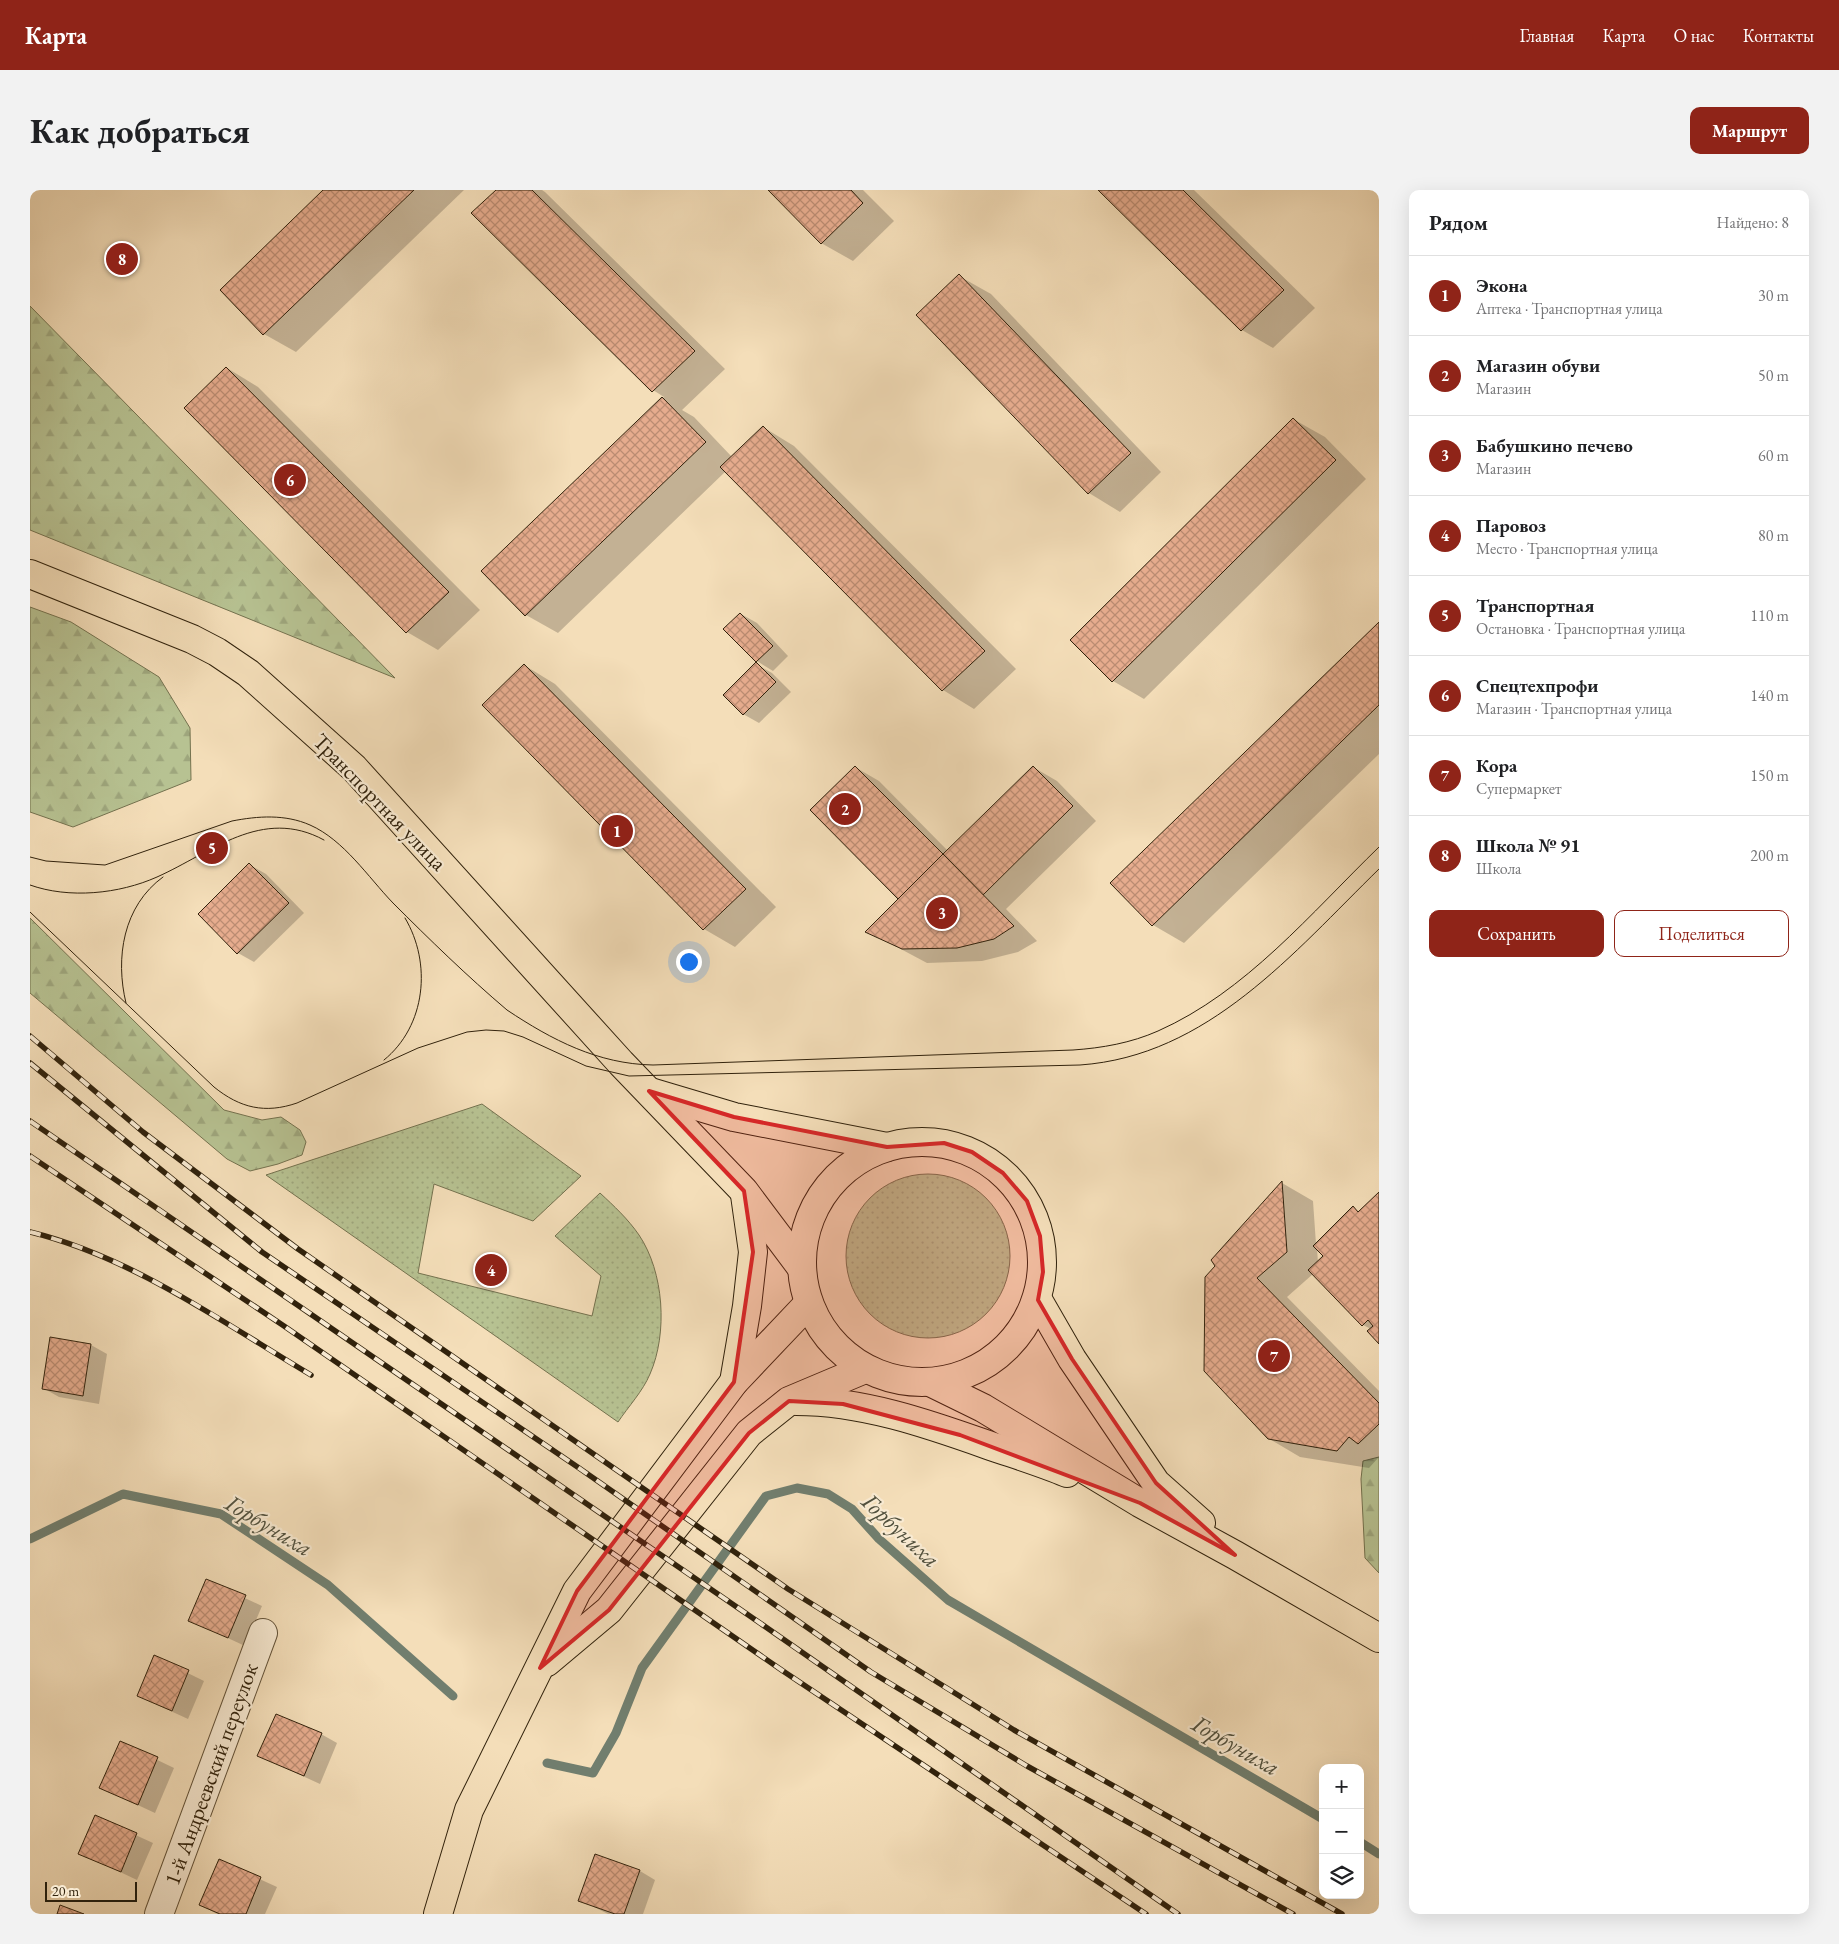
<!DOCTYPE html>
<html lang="ru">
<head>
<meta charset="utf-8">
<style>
  body { margin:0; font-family:"EB Garamond",serif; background:#f2f2f2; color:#202124 }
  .controls { position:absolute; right:15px; bottom:15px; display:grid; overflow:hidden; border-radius:10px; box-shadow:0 5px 20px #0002 }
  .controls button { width:45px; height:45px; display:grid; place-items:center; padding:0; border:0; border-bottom:1px solid #e0e0e0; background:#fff; color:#202124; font:25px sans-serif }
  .scale { position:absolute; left:15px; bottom:12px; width:92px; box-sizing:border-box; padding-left:5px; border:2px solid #31220c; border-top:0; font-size:14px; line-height:18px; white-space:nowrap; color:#31220c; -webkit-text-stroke:4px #f8ead2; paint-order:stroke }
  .you { position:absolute; left:658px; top:771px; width:18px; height:18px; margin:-12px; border:4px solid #fff; border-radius:50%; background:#1a73e8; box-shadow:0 0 0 8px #1a73e833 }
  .badge { display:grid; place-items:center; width:32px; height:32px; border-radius:50%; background:#8f2418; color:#fff; font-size:16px; font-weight:700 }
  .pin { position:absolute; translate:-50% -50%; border:2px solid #fff; box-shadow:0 1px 5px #0006 }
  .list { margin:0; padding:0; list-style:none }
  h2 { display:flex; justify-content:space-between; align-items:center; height:65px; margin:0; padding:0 20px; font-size:21px }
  h2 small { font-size:16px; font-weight:400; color:#757577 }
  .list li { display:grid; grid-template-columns:32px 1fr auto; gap:15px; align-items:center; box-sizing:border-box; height:80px; padding:0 20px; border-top:1px solid #e0e0e0 }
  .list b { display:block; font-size:19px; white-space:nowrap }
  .list p { margin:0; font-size:16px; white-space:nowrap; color:#757577 }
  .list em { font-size:16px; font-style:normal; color:#757577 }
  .actions { display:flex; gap:10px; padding:15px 20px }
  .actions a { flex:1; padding:11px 0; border:1px solid #8f2418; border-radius:10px; text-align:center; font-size:18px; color:#8f2418 }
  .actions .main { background:#8f2418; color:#fff }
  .icon { flex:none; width:28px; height:28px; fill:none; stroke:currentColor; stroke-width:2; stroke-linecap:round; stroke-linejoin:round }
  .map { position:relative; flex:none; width:1349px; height:1724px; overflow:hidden; border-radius:10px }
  header { display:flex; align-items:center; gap:30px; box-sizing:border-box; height:70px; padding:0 25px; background:#8f2418; color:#fff }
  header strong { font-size:24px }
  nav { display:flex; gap:28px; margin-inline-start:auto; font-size:18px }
  .intro { display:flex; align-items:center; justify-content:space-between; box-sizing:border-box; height:120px; padding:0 30px }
  h1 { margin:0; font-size:35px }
  .button { padding:12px 22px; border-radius:10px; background:#8f2418; color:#fff; font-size:18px; font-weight:700 }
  main { display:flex; gap:30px; padding:0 30px }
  aside { flex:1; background:#fff; border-radius:10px; box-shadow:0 5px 20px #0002 }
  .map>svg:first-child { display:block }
  .grass { fill:url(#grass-dots); stroke:#74724f }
  .forest { fill:url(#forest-firs); stroke:#74724f }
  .shadow { fill:#0003; fill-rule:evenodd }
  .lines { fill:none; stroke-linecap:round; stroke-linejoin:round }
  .stream { stroke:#717e6e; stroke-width:9 }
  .building { fill:url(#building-cross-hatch); stroke:#31220c }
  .minor-casing { stroke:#625137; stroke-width:30 }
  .major-casing { stroke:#31220c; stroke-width:30 }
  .minor { stroke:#f8ead2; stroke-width:28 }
  .major { stroke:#f4deb9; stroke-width:28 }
  .tram { stroke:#31220c; stroke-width:1 }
  .rail-casing { stroke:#31220c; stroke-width:5.5 }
  .rail { stroke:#f8ead2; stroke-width:4; stroke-dasharray:11; stroke-linecap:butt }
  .marked { fill:#d62828; fill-opacity:0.2; stroke:#d62828; stroke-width:4; stroke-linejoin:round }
  .labels { text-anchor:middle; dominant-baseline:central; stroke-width:4.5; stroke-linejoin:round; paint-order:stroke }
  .street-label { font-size:22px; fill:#31220c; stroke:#f8ead2 }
  .water-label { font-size:24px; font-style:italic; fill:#51503d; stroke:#f8ead2 }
</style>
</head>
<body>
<header>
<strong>Карта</strong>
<nav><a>Главная</a><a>Карта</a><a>О нас</a><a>Контакты</a></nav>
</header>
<div class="intro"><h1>Как добраться</h1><a class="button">Маршрут</a></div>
<main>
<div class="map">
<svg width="1349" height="1724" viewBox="0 0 1349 1724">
  <defs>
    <pattern id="grass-dots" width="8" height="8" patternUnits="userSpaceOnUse" patternTransform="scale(1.25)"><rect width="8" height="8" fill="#b7c292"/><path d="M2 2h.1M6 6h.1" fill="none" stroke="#9ea67d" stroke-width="1.8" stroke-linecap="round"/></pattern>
    <pattern id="forest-firs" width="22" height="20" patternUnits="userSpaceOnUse" patternTransform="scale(1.25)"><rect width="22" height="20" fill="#b7c292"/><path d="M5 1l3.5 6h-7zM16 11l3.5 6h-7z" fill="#9ea67d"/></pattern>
    <pattern id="building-cross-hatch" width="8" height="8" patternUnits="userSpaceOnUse" patternTransform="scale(1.25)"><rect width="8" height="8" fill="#e6ac8e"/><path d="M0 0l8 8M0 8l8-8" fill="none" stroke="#bb8c72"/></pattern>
  </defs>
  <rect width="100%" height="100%" fill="#f4deb9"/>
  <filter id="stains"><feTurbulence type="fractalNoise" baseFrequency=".004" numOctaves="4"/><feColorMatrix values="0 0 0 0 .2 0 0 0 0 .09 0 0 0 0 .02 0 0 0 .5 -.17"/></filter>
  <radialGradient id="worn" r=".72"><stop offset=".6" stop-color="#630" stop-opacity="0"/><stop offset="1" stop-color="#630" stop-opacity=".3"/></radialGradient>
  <g class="grass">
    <path d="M452 914 551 986 503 1031 404 994 388 1083 562 1126 571 1086 525 1046 570 1003C584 1016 598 1029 609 1045 634 1082 638 1143 620 1184 613 1201 598 1217 588 1232L236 985Z"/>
    <circle cx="898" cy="1066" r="82"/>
  </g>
  <g class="forest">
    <path d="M0 116 365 488 0 340Z"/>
    <path d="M0 417 41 432 129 487 160 538 161 590 43 637 0 622Z"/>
    <path d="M0 728 194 920 232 930 251 927 270 940 276 952 272 965 248 974 220 981 197 969 0 803Z"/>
    <path d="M1349 1267V1383L1335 1368 1331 1289 1333 1271Z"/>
  </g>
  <g class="shadow">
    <path d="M295 0H434L266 162 234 144 192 100Z"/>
    <path d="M467 0H512L515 2 695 179 652 220 664 227 702 267 733 237 764 256 986 479 944 519 913 500 696 281 528 443 496 425 453 381 634 207 623 200Z"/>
    <path d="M739 0H833L864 31 823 71 791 53Z"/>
    <path d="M1070 0H1164L1285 118 1243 158 1212 140Z"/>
    <path d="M929 86 961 104 1131 282 1090 322 1059 303 888 125Z"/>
    <path d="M197 178 228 197 450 420 408 460 377 442Z"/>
    <path d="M1263 229 1295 247 1336 289 1114 509 1083 491 1042 450Z"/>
    <path d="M711 424 727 433 758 466 743 481 727 471 695 439Z"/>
    <path d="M1349 434V564L1154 753 1123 735Z"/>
    <path d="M726 474 742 483 761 502 729 533 713 524Z"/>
    <path d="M494 475 525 494 746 717 705 757 674 739Z"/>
    <path d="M825 577 849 591 918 661 1003 577 1027 591 1066 631 976 719 1007 751 988 762 952 771 897 773 837 741 869 709Z"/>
    <path d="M220 675 236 684 274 723 224 772 208 763Z"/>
    <path d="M1252 993 1283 1011 1286 1054 1323 1018 1330 1022 1349 1003V1152L1341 1139 1333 1135 1283 1084 1257 1107 1349 1201V1267L1339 1278 1270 1267 1238 1248 1183 1070ZM1287 1058 1295 1066 1288 1073Z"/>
    <path d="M21 1148 61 1155 77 1164 69 1214 29 1207 13 1198Z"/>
    <path d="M176 1390 232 1416 215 1456 159 1430Z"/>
    <path d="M125 1467 174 1491 158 1529 108 1506Z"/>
    <path d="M291 1544 307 1553 290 1594 229 1566Z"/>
    <path d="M90 1552 144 1578 125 1623 71 1598Z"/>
    <path d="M66 1627 123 1653 107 1690 50 1663Z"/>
    <path d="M190 1671 247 1697 235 1724H187L171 1715Z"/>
    <path d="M610 1681 625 1690 613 1724H578L550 1710Z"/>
  </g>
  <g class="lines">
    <g class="stream">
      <path d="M0 1349 93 1304 191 1324 298 1395 423 1506"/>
      <path d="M517 1573 563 1583 586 1543 612 1478 736 1306 767 1298 798 1304 822 1319 849 1349 918 1410 1293 1629"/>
      <path d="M1330 1652 1349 1664"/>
    </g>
  </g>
  <g class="building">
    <path d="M293 0H384L233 145 190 100Z"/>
    <path d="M466 0H502L665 161 622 202 441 23Z"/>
    <path d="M738 0H821L833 13 791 54Z"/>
    <path d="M1068 0H1153L1254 100 1211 141Z"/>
    <path d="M929 84 1101 263 1058 304 886 125Z"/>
    <path d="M196 177 419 402 376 443 154 218Z"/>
    <path d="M632 207 676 252 495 426 451 381Z"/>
    <path d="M1263 228 1306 270 1082 492 1040 450Z"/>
    <path d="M733 236 955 461 912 501 690 277Z"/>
    <path d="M710 423 743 456 726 472 693 439Z"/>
    <path d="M1349 432V515L1122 736 1080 693Z"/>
    <path d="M726 472 746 492 713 525 693 505Z"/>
    <path d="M494 474 716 699 673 740 452 515Z"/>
    <path d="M825 576 913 664 868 709 780 620Z"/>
    <path d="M1003 576 1043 616 953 705 913 664Z"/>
    <path d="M913 664 984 736 964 749 927 758 872 759 835 742Z"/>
    <path d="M219 673 259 713 207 764 168 724Z"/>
    <path d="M1252 991 1257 1062 1227 1088 1349 1213V1234L1328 1254 1319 1247 1307 1261 1238 1249 1174 1181 1175 1087 1185 1076 1181 1070Z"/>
    <path d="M1349 1002V1154L1337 1141 1343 1136 1338 1130 1332 1136 1278 1080 1293 1066 1283 1056 1323 1016 1328 1022Z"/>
    <path d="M20 1147 61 1154 53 1206 12 1199Z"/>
    <path d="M176 1389 216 1405 198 1448 158 1431Z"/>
    <path d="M124 1465 159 1480 142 1521 107 1506Z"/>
    <path d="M246 1524 292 1543 274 1586 227 1566Z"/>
    <path d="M90 1551 128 1567 108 1615 69 1598Z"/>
    <path d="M65 1625 107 1643 91 1682 48 1664Z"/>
    <path d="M565 1664 610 1680 594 1724H585L548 1711Z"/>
    <path d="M189 1669 231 1687 216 1724H190L169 1715Z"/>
    <path d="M30 1715 54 1724H27Z"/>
  </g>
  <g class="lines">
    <g class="minor-casing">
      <path id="minor" d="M129 1724 233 1443"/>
    </g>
    <g class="major-casing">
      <g id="major">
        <path d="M0 384 162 449 187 462 218 483 324 578 591 873 714 1001 771 1077"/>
        <path d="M620 902 704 927 857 957"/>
        <circle cx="892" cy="1072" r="120"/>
        <path d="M1008 1110 1042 1169 1126 1293 1171 1333"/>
        <path d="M704 1192 717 1116 723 1062 715 1005"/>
        <path d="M902 1193 953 1218 1110 1313 1205 1365 1349 1448"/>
        <path d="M766 1211C832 1211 896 1233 958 1255 984 1264 1011 1272 1037 1283"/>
        <path d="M517 1472 579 1420 719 1243 759 1211 835 1179"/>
        <path d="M408 1724 439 1620 547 1401 704 1192 778 1114"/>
      </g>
    </g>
    <use href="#minor" class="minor"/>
    <use href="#major" class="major"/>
    <g class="tram">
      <path d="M0 667 16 671 75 675 202 631C228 626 255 624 280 635 314 650 338 687 363 713 400 750 437 786 477 820 522 850 568 874 623 875L1043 860C1072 858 1101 853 1128 841 1216 802 1281 723 1349 657"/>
      <path d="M0 695C39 709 89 704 127 687 181 663 232 616 294 650"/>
      <path d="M0 722 184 897C210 918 235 924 267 913L388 858 437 842 456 840 474 841 493 847 556 876 599 886 1050 875C1178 866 1263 763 1349 679"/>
      <path d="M96 813C85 768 93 716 133 687"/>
      <path d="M354 870C396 836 402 773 375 728"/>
    </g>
    <g class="rail-casing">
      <g id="rail">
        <path d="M0 846 113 942 268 1059 758 1399 984 1540 1312 1724"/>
        <path d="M0 873 232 1062 549 1278 841 1482 997 1576 1263 1724"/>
        <path d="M0 931 730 1433 1148 1724"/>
        <path d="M0 966 254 1136 753 1481 1116 1724"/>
        <path d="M0 1042C102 1067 192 1132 281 1185"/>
      </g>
    </g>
    <use href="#rail" class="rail"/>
  </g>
  <path class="marked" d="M619 901 704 927 857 957 914 953 942 962 973 983 997 1011 1010 1046 1013 1082 1008 1110 1042 1169 1126 1293 1205 1365 1110 1313 930 1245 813 1214 759 1211 719 1243 579 1420 510 1478 547 1401 704 1192 723 1062 714 1001Z"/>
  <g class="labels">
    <g class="street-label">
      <text transform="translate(350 612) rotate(46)">Транспортная улица</text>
      <text transform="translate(181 1584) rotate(-70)">1-й Андреевский переулок</text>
    </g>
    <g class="water-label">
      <text transform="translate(239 1335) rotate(31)">Горбуниха</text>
      <text transform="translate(871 1340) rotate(43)">Горбуниха</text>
      <text transform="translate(1206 1555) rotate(30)">Горбуниха</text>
    </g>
  </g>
  <rect width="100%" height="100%" filter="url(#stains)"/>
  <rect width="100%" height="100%" fill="url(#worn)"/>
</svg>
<div class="controls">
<button>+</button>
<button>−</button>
<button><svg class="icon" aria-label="layers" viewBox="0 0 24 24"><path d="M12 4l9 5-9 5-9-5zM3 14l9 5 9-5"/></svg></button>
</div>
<div class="scale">20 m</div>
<div class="you"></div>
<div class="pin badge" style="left:587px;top:641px">1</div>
<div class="pin badge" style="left:815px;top:619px">2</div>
<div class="pin badge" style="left:912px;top:723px">3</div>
<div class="pin badge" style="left:461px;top:1080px">4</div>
<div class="pin badge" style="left:182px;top:658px">5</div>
<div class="pin badge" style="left:260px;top:290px">6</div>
<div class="pin badge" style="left:1244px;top:1166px">7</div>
<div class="pin badge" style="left:92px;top:69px">8</div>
</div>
<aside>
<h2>Рядом<small>Найдено: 8</small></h2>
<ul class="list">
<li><span class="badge">1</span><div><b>Экона</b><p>Аптека · Транспортная улица</p></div><em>30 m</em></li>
<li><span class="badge">2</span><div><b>Магазин обуви</b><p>Магазин</p></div><em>50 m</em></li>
<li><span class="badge">3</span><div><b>Бабушкино печево</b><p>Магазин</p></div><em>60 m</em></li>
<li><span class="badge">4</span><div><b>Паровоз</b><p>Место · Транспортная улица</p></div><em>80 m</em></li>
<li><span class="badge">5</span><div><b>Транспортная</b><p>Остановка · Транспортная улица</p></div><em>110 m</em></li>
<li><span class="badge">6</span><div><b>Спецтехпрофи</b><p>Магазин · Транспортная улица</p></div><em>140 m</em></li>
<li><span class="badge">7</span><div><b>Кора</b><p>Супермаркет</p></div><em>150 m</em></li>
<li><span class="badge">8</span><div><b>Школа № 91</b><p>Школа</p></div><em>200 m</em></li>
</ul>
<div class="actions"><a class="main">Сохранить</a><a>Поделиться</a></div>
</aside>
</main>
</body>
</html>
